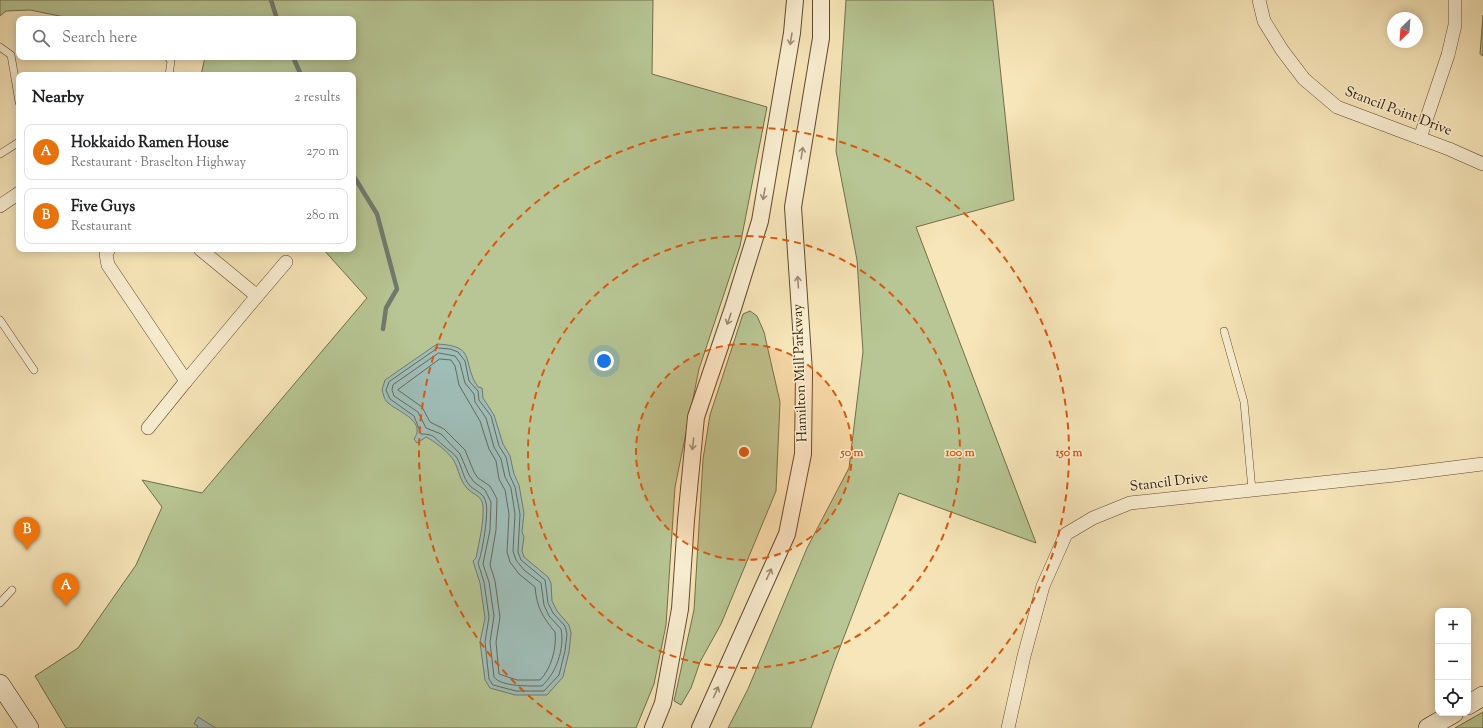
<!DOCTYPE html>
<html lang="en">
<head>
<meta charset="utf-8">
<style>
  body { margin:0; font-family:"Sorts Mill Goudy",serif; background:#f2f2f2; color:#202124 }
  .controls { position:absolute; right:12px; bottom:12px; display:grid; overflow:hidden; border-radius:8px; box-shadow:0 2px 10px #0003 }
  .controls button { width:36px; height:36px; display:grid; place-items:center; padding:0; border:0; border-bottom:1px solid #e0e0e0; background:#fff; color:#202124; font:20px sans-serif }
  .compass { position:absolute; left:1387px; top:12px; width:36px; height:36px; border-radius:50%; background:#fff; box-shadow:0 2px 10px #0003; rotate:205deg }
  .you { position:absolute; left:604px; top:361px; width:14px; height:14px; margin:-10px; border:3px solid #fff; border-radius:50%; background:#1a73e8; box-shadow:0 0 0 6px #1a73e833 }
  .badge { display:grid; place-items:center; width:26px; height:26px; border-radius:50%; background:#8f2418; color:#fff; font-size:13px; font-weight:700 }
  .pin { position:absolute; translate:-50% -33px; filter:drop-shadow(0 1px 2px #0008) }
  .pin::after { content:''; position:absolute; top:21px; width:14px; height:12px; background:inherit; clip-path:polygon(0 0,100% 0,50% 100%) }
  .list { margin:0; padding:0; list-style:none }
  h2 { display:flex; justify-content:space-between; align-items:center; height:52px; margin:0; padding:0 16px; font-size:17px }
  h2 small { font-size:13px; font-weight:400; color:#757577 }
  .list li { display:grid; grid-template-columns:26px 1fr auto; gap:12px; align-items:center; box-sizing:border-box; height:56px; margin:0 8px 8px; padding:0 8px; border:1px solid #e0e0e0; border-radius:8px }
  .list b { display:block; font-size:15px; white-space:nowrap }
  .list p { margin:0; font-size:13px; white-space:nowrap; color:#757577 }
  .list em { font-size:13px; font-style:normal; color:#757577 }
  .icon { flex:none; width:22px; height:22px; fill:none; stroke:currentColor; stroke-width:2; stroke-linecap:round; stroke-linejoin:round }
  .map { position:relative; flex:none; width:1483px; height:728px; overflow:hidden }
  .search { position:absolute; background:#fff; box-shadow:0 2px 10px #0003; left:16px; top:16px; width:340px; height:44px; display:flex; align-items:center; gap:10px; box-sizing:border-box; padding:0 14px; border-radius:8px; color:#757577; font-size:15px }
  .panel { position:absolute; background:#fff; box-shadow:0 2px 10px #0003; left:16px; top:72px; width:340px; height:180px; border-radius:8px }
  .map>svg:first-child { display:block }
  .green { fill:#b7c694; stroke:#726e4a }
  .water { fill:#9fbeb8; stroke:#717a6e }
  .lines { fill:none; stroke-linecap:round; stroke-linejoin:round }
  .shore { stroke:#666a5c; stroke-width:1 }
  .stream { stroke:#717a6e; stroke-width:4.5 }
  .service-casing { stroke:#5f492e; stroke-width:8 }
  .minor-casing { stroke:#5f492e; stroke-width:14 }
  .tertiary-casing { stroke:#5f492e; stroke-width:18 }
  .secondary-casing { stroke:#2c1500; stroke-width:20 }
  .service { stroke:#faefd2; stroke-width:7 }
  .minor { stroke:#faefd2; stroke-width:13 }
  .tertiary { stroke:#faefd2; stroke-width:16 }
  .secondary { stroke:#faefd2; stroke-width:19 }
  .oneway { stroke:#9d8d74 }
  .ring { fill:none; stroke:#df560b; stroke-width:2; stroke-dasharray:7 5 }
  .labels { text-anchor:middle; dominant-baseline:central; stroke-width:3; stroke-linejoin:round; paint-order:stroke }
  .street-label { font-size:14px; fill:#2c1500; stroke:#faefd2 }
  .centre { fill:#df560b; stroke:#faefd2; stroke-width:2 }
  .ring-label { font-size:12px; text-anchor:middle; font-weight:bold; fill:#df560b; stroke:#faefd2; stroke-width:3; stroke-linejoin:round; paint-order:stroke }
</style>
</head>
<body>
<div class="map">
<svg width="1483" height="728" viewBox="0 0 1483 728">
  <rect width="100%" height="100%" fill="#f7e6b9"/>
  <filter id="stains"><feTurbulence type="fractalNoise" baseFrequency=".005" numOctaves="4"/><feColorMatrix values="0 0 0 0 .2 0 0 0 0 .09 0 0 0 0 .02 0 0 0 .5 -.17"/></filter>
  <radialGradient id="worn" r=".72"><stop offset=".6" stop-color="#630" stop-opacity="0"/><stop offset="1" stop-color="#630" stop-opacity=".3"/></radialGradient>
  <g class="green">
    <path d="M0 0H653L652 74 767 107 740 246 699 369 675 487 666 625 654 684 636 728H66L35 676 78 648 136 565 162 507 142 480 202 493 367 298 323 249H353V75H201L205 57H353V19H74L30 10 6 11 0 16Z"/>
    <path d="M846 0H993L1014 200 916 227 1036 543 899 493 834 663 811 728H728L748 689 807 548 849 468 863 352 857 260 836 151Z"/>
    <path d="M1483 15V56L1480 54Z"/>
    <path d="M750 311 757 316 764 332 780 402 776 491 721 624 700 662 691 688 681 705 674 701 694 610 703 459 710 415 743 314Z"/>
    <path d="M1483 712V728H1455Z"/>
  </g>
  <g class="water">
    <path d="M437 344C478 346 461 362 478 387L482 388 483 398 494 415 503 444 510 456 514 474 519 485 524 513 522 532 524 537 522 551 524 557 548 577 551 583 552 601 557 611 569 625 571 633 569 652 563 677 547 695H515L490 688 485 680 480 642 485 618 480 583 473 561 476 558C479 542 484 523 483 506 482 495 473 495 467 488 460 481 459 470 454 461 450 453 433 440 426 437L417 443 414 439C427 420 396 411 387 402 384 399 383 393 382 390L385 380Z"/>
    <path d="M198 717 216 728H197L198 726 194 724Z"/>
  </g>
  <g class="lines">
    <g class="shore">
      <path d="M438 348 450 349 458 352 465 361 469 381 478 391 479 400 491 416 499 446 506 457 510 476 515 487 520 514 518 552 521 560 545 580 548 603 553 613 565 626 567 634 565 651 559 675 544 691H516L493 685 489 679 485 642 489 617 484 582 478 563C482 556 489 511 486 503 484 493 477 492 470 486 463 478 462 467 457 458 454 453 448 450 444 446 434 438 435 434 421 434L414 416 390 399 386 390 389 382Z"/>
      <path d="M439 353 455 356 460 363 465 383 474 394 475 402 486 418 494 447 501 459 505 477 511 488 515 514 513 551 516 560 524 570 541 583 544 605 549 616 561 629C565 649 556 673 542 686 531 686 501 687 494 677L490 642 494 616 489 582 483 564 490 530 491 502 485 490 474 482 469 475 460 454 441 434 426 428 418 412 394 396 392 390 393 385Z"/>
      <path d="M440 359 451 360 455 366 459 385 480 421 489 449 496 461 499 479 505 490 509 514 507 552 510 562 519 574 535 587C537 608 542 616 555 632 557 648 551 669 540 680H517L499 674 496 642 500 617 495 581 490 565 496 530 497 499 490 486 478 478 474 472 465 450 444 429 430 422 422 407 398 390Z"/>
    </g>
    <g class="stream">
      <path d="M271 0 277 19"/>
      <path d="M293 57 301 75"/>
      <path d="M353 175 377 214 397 289 386 308 383 329"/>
    </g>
    <g class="service-casing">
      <g id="service">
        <path d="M0 47 11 55 19 102"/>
        <path d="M168 57 171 61 169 75"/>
        <path d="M0 154 19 142"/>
        <path d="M0 320 34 370"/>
        <path d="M1224 331 1244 402 1252 490"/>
        <path d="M0 603 12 590"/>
      </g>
    </g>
    <g class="minor-casing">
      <g id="minor">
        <path d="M1259 0 1264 21 1282 50 1304 79 1337 107 1449 149 1483 164"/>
        <path d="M1420 138 1448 55 1455 25V0"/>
        <path d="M0 206 19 193"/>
        <path d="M109 249 106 254 108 265 186 381 257 296 200 249"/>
        <path d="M257 296 286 262"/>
        <path d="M148 428 186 381"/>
        <path d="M1008 728 1024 656 1043 586 1066 534 1093 518 1130 503 1395 475 1483 464"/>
      </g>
    </g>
    <g class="tertiary-casing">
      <g id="tertiary">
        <path d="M653 728 663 703 680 609 686 520 696 417 734 305 760 221 792 33 795 0"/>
        <path d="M700 728 787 534 803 454 804 372 793 207 821 38V0"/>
      </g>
    </g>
    <g class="secondary-casing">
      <g id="secondary">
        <path d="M0 684 29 728"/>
        <path d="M1468 705 1483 696"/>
        <path d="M1428 728 1454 713"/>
      </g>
    </g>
    <use href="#service" class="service"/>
    <use href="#minor" class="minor"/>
    <use href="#tertiary" class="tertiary"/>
    <use href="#secondary" class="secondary"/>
  </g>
  <defs><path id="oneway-shaft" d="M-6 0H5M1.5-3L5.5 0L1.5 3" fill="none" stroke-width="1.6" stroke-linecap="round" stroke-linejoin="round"/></defs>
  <g class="oneway">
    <use href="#oneway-shaft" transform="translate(791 39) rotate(99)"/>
    <use href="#oneway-shaft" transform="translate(802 153) rotate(-81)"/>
    <use href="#oneway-shaft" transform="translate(764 194) rotate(100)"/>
    <use href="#oneway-shaft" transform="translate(798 282) rotate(-94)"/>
    <use href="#oneway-shaft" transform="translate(729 319) rotate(109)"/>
    <use href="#oneway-shaft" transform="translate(693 444) rotate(96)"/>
    <use href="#oneway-shaft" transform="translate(769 574) rotate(-65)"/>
    <use href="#oneway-shaft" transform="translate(716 692) rotate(-66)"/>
  </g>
  <circle cx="744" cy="452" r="108" fill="#df560b" fill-opacity=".12"/>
  <g class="ring">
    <circle cx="744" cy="452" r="108"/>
    <circle cx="744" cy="452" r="216"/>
    <path d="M572 728A325 325 0 1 1 916 728"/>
  </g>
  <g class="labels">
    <g class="street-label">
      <text transform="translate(1398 112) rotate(21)">Stancil Point Drive</text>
      <text transform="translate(801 373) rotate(-92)">Hamilton Mill Parkway</text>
      <text transform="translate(1169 483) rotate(-7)">Stancil Drive</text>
    </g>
  </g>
  <circle cx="744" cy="452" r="6" class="centre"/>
  <g class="ring-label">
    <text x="852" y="456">50 m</text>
    <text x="960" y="456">100 m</text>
    <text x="1069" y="456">150 m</text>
  </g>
  <rect width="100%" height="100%" filter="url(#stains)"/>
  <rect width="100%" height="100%" fill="url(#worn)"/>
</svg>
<div class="controls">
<button>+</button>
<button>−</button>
<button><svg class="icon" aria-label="locate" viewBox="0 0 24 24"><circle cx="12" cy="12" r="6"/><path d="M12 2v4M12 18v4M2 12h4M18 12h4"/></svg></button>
</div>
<svg class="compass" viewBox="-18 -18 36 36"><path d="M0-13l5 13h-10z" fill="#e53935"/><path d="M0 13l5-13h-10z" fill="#757577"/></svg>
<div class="you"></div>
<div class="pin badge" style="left:66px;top:606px;background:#e8710a">A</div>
<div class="pin badge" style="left:27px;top:550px;background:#e8710a">B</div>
<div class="search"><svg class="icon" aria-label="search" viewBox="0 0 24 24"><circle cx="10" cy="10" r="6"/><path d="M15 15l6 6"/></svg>Search here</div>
<section class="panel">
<h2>Nearby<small>2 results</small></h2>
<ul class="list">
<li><span class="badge" style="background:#e8710a">A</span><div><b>Hokkaido Ramen House</b><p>Restaurant · Braselton Highway</p></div><em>270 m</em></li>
<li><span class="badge" style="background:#e8710a">B</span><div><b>Five Guys</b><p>Restaurant</p></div><em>280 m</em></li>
</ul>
</section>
</div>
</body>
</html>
